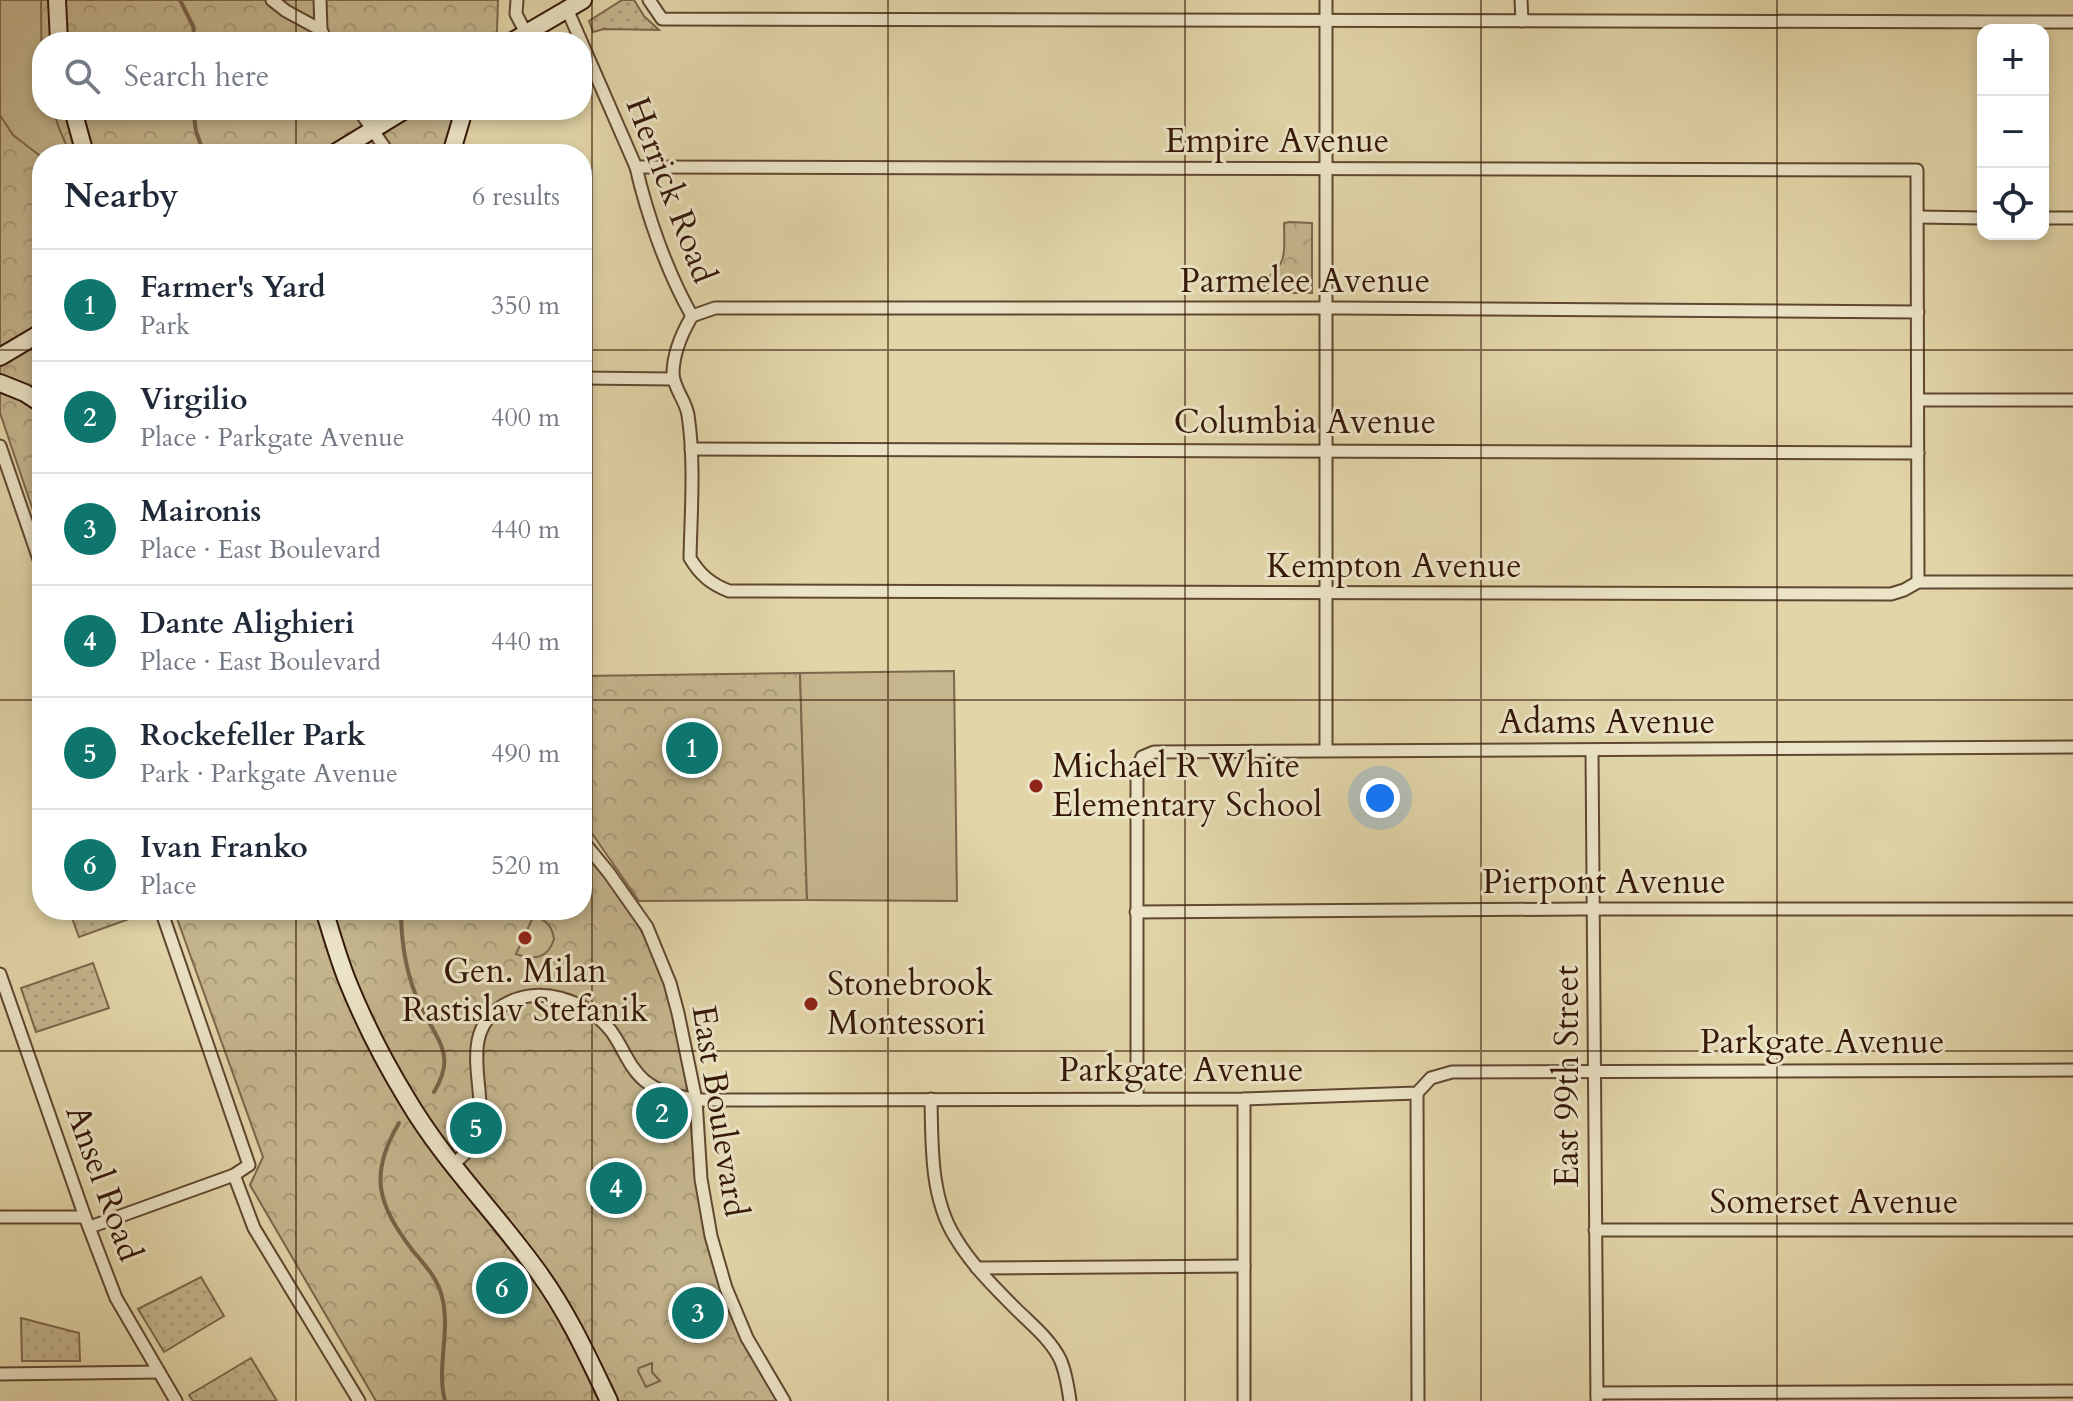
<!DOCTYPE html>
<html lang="en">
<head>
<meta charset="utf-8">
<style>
  body { margin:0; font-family:Cardo,serif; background:#f6f6f7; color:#1f2937 }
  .controls { position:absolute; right:24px; top:24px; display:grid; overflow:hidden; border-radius:16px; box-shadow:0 4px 12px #0003 }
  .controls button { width:72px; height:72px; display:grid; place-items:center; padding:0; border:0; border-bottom:2px solid #e0e1e3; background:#fff; color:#1f2937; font:40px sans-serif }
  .you { position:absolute; left:1380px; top:798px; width:28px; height:28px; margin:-20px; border:6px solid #fff; border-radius:50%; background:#1a73e8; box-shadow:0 0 0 12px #1a73e833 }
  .badge { display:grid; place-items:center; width:52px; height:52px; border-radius:50%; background:#0f766e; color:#fff; font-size:26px; font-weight:700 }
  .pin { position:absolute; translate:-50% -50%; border:4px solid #fff; box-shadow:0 2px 8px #0006 }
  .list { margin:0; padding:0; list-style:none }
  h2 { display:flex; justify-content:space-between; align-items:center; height:104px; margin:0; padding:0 32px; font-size:34px }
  h2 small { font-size:26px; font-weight:400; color:#747a83 }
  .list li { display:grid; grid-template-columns:52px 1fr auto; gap:24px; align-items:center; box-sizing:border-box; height:112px; padding:0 32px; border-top:2px solid #e0e1e3 }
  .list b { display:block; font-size:30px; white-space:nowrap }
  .list p { margin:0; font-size:26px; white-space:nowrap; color:#747a83 }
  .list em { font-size:26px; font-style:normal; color:#747a83 }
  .icon { flex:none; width:44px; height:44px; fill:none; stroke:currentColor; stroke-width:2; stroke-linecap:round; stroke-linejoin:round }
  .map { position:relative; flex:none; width:2073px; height:1401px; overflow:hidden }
  .search { position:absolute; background:#fff; box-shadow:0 4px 12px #0003; left:32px; top:32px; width:560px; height:88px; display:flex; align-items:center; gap:20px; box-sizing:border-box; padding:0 28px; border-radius:32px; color:#747a83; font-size:30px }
  .panel { position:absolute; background:#fff; box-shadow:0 4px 12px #0003; left:32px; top:144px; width:560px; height:776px; border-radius:32px }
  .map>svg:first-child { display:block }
  .grass { fill:url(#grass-dots); stroke:#7d664b; stroke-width:2 }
  .forest { fill:url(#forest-crowns); stroke:#7d664b; stroke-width:2 }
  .garden { fill:#c5b68e; stroke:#7d664b; stroke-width:2 }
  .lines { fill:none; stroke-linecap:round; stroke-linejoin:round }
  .stream { stroke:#796348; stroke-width:4 }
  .street-casing { stroke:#604730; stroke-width:15 }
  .secondary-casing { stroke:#351708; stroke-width:20 }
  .street { stroke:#ece4c7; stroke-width:11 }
  .secondary { stroke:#ece4c7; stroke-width:16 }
  .grid { fill:none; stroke:#351708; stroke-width:2; stroke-opacity:0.55 }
  .poi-dot { fill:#8f2418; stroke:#ece4c7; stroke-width:3 }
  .labels { text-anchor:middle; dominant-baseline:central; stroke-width:6; stroke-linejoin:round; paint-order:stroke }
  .street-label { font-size:34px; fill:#351708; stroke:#ece4c7 }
  .poi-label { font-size:34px; fill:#351708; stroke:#ece4c7; text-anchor:start }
</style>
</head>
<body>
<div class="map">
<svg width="2073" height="1401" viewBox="0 0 2073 1401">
  <defs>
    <pattern id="grass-dots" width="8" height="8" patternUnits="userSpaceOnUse" patternTransform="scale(2)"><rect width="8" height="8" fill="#c5b68e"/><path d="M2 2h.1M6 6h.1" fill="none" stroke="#aa9c79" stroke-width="1.8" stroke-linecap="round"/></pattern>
    <pattern id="forest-crowns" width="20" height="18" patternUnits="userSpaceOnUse" patternTransform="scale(2)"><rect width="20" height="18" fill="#c5b68e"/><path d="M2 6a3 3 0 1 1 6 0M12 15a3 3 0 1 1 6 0" fill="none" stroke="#aa9c79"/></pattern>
  </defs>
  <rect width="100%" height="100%" fill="#e2d6a9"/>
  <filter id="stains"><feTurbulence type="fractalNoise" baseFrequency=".0025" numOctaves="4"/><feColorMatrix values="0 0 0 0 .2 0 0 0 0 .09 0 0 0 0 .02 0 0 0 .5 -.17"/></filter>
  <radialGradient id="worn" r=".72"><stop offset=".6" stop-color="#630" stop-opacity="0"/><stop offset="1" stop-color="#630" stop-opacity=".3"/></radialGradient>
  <g class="grass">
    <path d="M622 0H634L644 16 659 30 604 29 593 32 589 21Z"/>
    <path d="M69 910H145L146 913 79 937Z"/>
    <path d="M93 963 109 1008 36 1032 21 988Z"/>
    <path d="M201 1277 224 1316 164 1352 138 1309Z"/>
    <path d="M21 1318 79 1333 80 1361H22Z"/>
    <path d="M251 1358 277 1401H193L189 1395Z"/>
  </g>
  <g class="forest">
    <path d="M0 0H498L497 31 489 42H42V110H457L443 154H42V537L0 413Z"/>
    <path d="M1289 222 1312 223V293H1264V280C1289 263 1284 251 1284 223Z"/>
    <path d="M800 673 807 900 639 901 582 819V676Z"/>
    <path d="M582 835 609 873 670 983 678 1013 711 1236 747 1338 791 1401H376L250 1185 263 1157 174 910H582Z"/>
  </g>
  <g class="garden">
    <path d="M0 0H41L42 110H53L59 128 70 154 39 155 13 135 0 115Z"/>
    <path d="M954 671 957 901 807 900 800 673Z"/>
    <path d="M534 915C546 921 552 925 554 939 548 959 534 960 516 954L523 939 528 941 531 932 527 930Z"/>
    <path d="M652 1363V1372L660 1381 646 1387 638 1371 639 1368Z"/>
  </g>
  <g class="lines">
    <g class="stream">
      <path d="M180 0 193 26 195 42"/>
      <path d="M193 110 196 131 204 154"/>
      <path d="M401 910C401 942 407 978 421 1007 428 1023 442 1040 444 1057 446 1070 440 1082 434 1092"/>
      <path d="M399 1123C368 1175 378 1205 413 1251 425 1265 438 1279 442 1297 451 1331 436 1367 445 1401"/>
    </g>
    <g class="street-casing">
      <g id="street">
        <path d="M272 0 286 11 321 30 327 42"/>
        <path d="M320 0 321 30"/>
        <path d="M517 0 516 14 526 33"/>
        <path d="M649 0 662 19 2073 22"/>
        <path d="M1521 0 1522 21"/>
        <path d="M567 9 636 167C647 215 667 272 692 316"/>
        <path d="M359 110 389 154"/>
        <path d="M636 167 1917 170 1918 582"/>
        <path d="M1918 217 1983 218"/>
        <path d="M2043 218H2073"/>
        <path d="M692 316C682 333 673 354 673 374 674 389 686 401 688 415 695 462 691 511 690 558 700 575 711 584 729 591L1891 594 1904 590 1918 582H2073"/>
        <path d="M692 316 715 308H1337L1918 312"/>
        <path d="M582 378 673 379"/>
        <path d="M1918 400H2073"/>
        <path d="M0 446 42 568"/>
        <path d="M691 449 1918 453"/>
        <path d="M1326 750V0"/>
        <path d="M1592 751 1597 1401"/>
        <path d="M582 840 609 873 647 927 670 983 678 1013 696 1100 701 1179 711 1236 726 1288 747 1338 784 1401"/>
        <path d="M1136 912 1580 909H2073"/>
        <path d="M0 974 85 1217 116 1298 176 1401"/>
        <path d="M1417 1093 1418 1401"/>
        <path d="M931 1099C932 1144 930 1197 955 1237 971 1264 993 1286 1015 1308 1031 1324 1050 1339 1060 1359 1066 1372 1068 1387 1070 1401"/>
        <path d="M1137 1099V771L1142 757 1154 752 2073 747"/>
        <path d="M1244 1099V1401"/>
        <path d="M453 1165C460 1158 469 1151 474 1142 495 1100 452 1038 502 1006 539 983 586 1000 611 1031 623 1047 629 1068 645 1081 660 1093 678 1096 696 1100L1244 1099 1417 1093 1431 1078 1452 1072 2073 1070"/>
        <path d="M234 1175 254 1228 359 1401"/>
        <path d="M0 1217H85"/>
        <path d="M90 1227 234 1175 249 1165 161 910"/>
        <path d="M1595 1230H2073"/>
        <path d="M977 1268 1244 1266"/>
        <path d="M0 1374 159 1372"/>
        <path d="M1597 1393 2073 1391"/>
      </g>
    </g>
    <g class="secondary-casing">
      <g id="secondary">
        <path d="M57 0 59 42"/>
        <path d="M511 42 583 0"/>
        <path d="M73 110 85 154"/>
        <path d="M333 154 405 110"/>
        <path d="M451 154 464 110"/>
        <path d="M0 357 42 332"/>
        <path d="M0 383 25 393 42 404"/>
        <path d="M324 910C332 935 339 961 349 985 365 1024 385 1063 407 1099 444 1162 497 1214 539 1273 568 1313 588 1357 609 1401"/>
      </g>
    </g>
    <use href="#street" class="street"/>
    <use href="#secondary" class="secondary"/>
  </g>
  <path class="grid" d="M296 0V42M592 0V1401M888 0V1401M1185 0V1401M1481 0V1401M1777 0V1401M296 110V154M0 350H42M582 350H2073M0 700H42M582 700H2073M296 910V1401M0 1051H2073"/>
  <g class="poi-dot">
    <circle cx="1036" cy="786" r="8"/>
    <circle cx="525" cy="938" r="8"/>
    <circle cx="811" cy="1004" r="8"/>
  </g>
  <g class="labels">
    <g class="street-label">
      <text x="1277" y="141">Empire Avenue</text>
      <text transform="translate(671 190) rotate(69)">Herrick Road</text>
      <text x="1305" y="281">Parmelee Avenue</text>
      <text x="1305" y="422">Columbia Avenue</text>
      <text x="1394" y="566">Kempton Avenue</text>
      <text x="1607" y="722">Adams Avenue</text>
      <text x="1604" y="882">Pierpont Avenue</text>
      <text x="1822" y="1042">Parkgate Avenue</text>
      <text x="1181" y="1070">Parkgate Avenue</text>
      <text transform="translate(1567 1076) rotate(-90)">East 99th Street</text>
      <text transform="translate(720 1111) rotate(81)">East Boulevard</text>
      <text transform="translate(104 1183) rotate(70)">Ansel Road</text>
      <text x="1834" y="1202">Somerset Avenue</text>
    </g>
    <g class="poi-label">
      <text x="1052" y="766">Michael R White<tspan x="1052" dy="39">Elementary School</tspan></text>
      <text x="525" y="971" text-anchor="middle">Gen. Milan<tspan x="525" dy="39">Rastislav Stefanik</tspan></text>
      <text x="827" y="984">Stonebrook<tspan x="827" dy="39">Montessori</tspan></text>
    </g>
  </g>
  <rect width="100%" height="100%" filter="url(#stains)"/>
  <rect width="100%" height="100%" fill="url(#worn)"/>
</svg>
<div class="controls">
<button>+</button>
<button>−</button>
<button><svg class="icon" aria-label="locate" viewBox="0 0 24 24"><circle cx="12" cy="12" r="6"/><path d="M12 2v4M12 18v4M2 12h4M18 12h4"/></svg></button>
</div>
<div class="you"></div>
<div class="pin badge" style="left:692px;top:748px">1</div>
<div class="pin badge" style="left:662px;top:1113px">2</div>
<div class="pin badge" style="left:698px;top:1313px">3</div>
<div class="pin badge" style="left:616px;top:1188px">4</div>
<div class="pin badge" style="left:476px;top:1128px">5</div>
<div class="pin badge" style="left:502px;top:1288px">6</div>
<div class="search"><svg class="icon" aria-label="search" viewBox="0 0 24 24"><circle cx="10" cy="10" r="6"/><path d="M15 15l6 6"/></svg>Search here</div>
<section class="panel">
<h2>Nearby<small>6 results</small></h2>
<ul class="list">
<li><span class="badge">1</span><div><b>Farmer's Yard</b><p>Park</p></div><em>350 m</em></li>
<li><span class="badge">2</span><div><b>Virgilio</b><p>Place · Parkgate Avenue</p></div><em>400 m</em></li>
<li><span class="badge">3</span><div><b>Maironis</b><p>Place · East Boulevard</p></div><em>440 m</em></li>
<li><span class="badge">4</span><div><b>Dante Alighieri</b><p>Place · East Boulevard</p></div><em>440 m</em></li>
<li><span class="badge">5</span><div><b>Rockefeller Park</b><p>Park · Parkgate Avenue</p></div><em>490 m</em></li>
<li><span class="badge">6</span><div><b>Ivan Franko</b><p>Place</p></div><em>520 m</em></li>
</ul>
</section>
</div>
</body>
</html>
